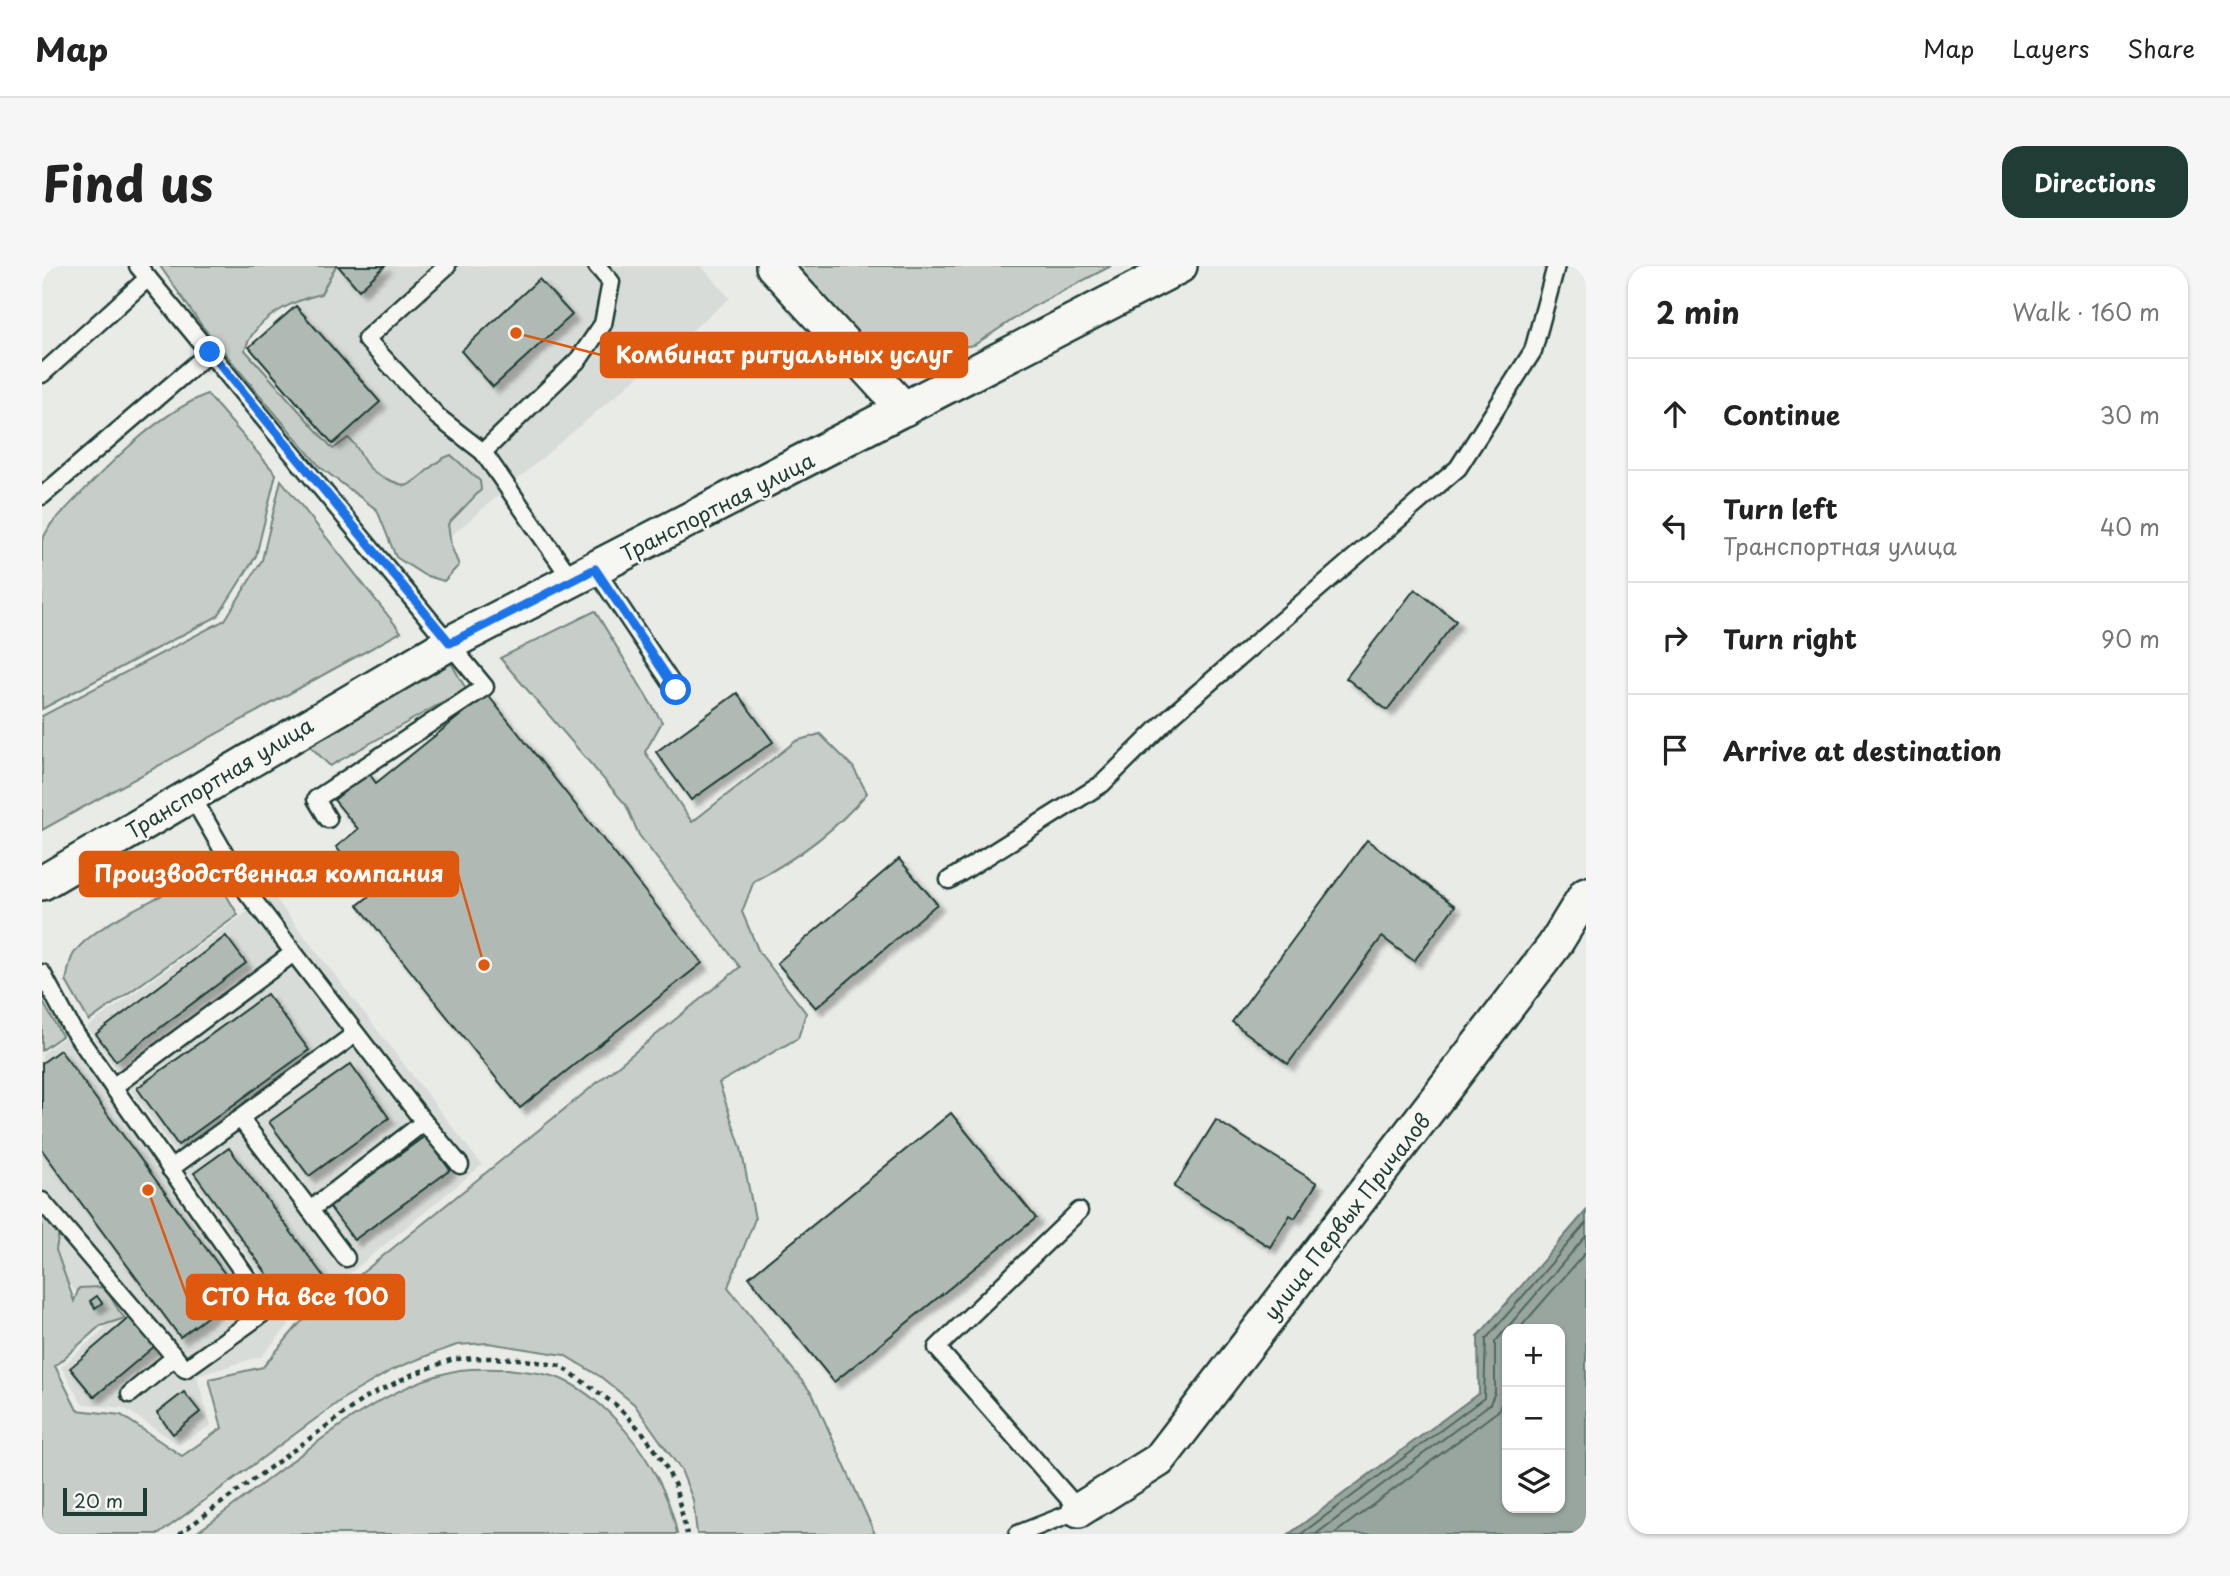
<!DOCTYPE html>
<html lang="en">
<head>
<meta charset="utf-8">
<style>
  body { margin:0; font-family:"Playpen Sans",sans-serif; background:#f6f6f6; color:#222 }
  .controls { position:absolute; right:21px; bottom:21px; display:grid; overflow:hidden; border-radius:14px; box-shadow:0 2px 5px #0004 }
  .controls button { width:63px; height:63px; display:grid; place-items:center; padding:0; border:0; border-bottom:2px solid #e0e0e0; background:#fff; color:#222; font:35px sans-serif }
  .scale { position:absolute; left:21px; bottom:18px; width:84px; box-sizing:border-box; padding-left:7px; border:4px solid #1f3d34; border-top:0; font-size:19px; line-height:24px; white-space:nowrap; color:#1f3d34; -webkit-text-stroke:5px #f6f6f2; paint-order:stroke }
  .stop { position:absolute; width:21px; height:21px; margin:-16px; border:5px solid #1a73e8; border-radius:50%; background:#fff }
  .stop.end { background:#1a73e8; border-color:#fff; box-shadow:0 2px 7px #0008 }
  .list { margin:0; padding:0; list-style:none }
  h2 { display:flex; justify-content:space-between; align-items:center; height:91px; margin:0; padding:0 28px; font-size:30px }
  h2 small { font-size:23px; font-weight:400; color:#767676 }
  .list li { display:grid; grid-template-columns:46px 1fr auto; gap:21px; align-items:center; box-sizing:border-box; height:112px; padding:0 28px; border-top:2px solid #e0e0e0 }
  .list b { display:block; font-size:26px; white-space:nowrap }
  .list p { margin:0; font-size:23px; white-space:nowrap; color:#767676 }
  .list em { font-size:23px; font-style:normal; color:#767676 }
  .icon { flex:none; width:38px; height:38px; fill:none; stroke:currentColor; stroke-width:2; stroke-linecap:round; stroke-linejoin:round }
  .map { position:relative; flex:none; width:1544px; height:1268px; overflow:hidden; border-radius:21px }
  header { display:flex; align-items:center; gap:42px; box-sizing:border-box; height:98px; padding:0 35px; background:#fff; border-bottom:2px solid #e0e0e0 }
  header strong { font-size:33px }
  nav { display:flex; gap:38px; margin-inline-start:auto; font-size:24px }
  .intro { display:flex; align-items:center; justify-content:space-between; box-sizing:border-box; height:168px; padding:0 42px }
  h1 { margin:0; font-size:49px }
  .button { padding:18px 32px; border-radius:21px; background:#1f3d34; color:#fff; font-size:24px; font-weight:700 }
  main { display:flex; gap:42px; padding:0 42px }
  aside { flex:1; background:#fff; border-radius:21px; box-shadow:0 2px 5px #0004 }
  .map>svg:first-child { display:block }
  .built { fill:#d8dcd8 }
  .green { fill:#c7cec9; stroke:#73867e; stroke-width:2 }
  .water { fill:#99a6a0; stroke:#687c75; stroke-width:2; fill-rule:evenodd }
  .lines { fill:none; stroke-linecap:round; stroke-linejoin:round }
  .shore { stroke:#50675f; stroke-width:2 }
  .building { fill:#b0bab5; stroke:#1f3d34; stroke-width:2; filter:url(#shadow) }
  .service-casing { stroke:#1f3d34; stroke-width:21 }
  .minor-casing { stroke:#1f3d34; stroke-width:38 }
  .path { stroke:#1f3d34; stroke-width:4.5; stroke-dasharray:5 5; stroke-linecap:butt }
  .service { stroke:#f6f6f2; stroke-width:16 }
  .minor { stroke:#f6f6f2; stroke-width:33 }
  .route { stroke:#1a73e8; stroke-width:9 }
  .labels { text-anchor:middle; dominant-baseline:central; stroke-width:5; stroke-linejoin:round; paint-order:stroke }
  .street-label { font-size:21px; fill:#1f3d34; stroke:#f6f6f2 }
  .leader { fill:none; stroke:#de580e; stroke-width:2.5 }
  .callout-dot { fill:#de580e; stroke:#f6f6f2; stroke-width:2.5 }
  .callout { fill:#de580e; stroke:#de580e; stroke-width:2.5 }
  .callout-label { font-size:23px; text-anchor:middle; font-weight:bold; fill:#fff }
</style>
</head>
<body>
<header>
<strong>Map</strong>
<nav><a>Map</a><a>Layers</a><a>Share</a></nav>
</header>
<div class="intro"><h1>Find us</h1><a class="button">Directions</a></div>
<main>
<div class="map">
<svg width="1544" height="1268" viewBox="0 0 1544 1268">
  <defs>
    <filter id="shadow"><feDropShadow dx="6" dy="6" stdDeviation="2" flood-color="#0004"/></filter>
  </defs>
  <rect width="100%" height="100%" fill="#e9ebe7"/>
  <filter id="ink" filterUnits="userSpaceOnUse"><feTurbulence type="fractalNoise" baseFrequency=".0143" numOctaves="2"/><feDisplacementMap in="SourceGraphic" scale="14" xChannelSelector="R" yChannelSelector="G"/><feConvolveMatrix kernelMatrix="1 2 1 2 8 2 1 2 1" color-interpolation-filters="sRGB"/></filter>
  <g filter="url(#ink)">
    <g class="built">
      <path d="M296 0H659L688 32 390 286 207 81Z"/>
      <path d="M230 628 440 899 250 1055 45 761Z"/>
      <path d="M38 760 248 1058 220 1090 155 1110 169 1159 137 1179 82 1142 40 1138 19 1101 63 1062 0 984V788Z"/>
    </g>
    <g class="green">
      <path d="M118 0H294L279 28C249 35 212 53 203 84L291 183 306 172C317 180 317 189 325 199 335 211 349 215 364 220 382 212 390 195 409 189L438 215 439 224 406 258 409 280 417 299 402 315 382 309 354 291 335 244 278 201 160 60Z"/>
      <path d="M742 0H1069L990 41 932 79 895 85H862L796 60Z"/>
      <path d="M165 128 234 208 214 290 176 350 0 443V274L9 258C55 212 104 154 165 128Z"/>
      <path d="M239 214 359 366 0 564V450L183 354 220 294Z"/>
      <path d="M553 345 620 456 603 486 650 556 754 475 778 468 811 501 825 527C793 565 756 592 712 615L700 646 717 686 764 747 756 772 677 817 699 882 713 953 686 1021 771 1129 833 1268H655L651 1234 639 1204 592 1138 559 1111 522 1089 446 1077 415 1079 384 1090 350 1104 302 1132 117 1268H0V942L17 966 14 984 32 1035 37 1022 59 1021C71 1029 73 1043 83 1052L58 1060 13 1100 35 1144 79 1149 140 1190 180 1162 167 1113 221 1101 257 1058 698 701 597 569 584 539 458 392Z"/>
      <path d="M409 397 424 423 288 500 265 477Z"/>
      <path d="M171 606 196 649 47 755 24 715C26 707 27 696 31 689 49 658 138 621 171 606Z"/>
      <path d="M0 734 20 770 0 784Z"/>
      <path d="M466 1103C483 1106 504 1106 519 1113 573 1136 626 1211 635 1268H152C229 1217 326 1120 418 1104 434 1102 451 1103 466 1103Z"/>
    </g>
    <path class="water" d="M1544 945V1268H1247L1437 1127 1436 1070ZM1465 1063H1518V1242H1465Z"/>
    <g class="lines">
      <g class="shore">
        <path d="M1477 1063 1544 986"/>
        <path d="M1259 1268 1442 1132 1444 1073 1544 957"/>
        <path d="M1274 1268 1448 1138 1453 1126V1076L1544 970"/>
        <path d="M1292 1268 1456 1145 1463 1130 1465 1077"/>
      </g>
    </g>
    <g class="building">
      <path d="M296 0H343L317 24Z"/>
      <path d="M497 13 530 49 451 121 419 85Z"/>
      <path d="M254 40 338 136 291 178 207 81Z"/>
      <path d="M1373 323 1414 355 1345 444 1304 412Z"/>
      <path d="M695 427 731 476 649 534 614 486Z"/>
      <path d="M445 428 660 697 478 842 316 639 331 627 294 581 316 563 292 534 326 506 334 517Z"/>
      <path d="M1325 574 1413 640 1372 695 1340 671 1246 798 1190 756Z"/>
      <path d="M857 593 895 638 774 742 735 697Z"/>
      <path d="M184 670 204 697 74 795 54 768Z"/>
      <path d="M225 728 267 784 136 879 95 822Z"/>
      <path d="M18 784 197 1027 138 1071 0 884V797Z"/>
      <path d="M309 798 347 852 267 910 227 856Z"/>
      <path d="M909 847 994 952 792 1116 707 1011Z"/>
      <path d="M1174 854 1275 917 1253 952 1248 949 1228 981 1132 921Z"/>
      <path d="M383 870 408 904 312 974 287 940Z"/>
      <path d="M187 882 282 1011 246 1037 152 907Z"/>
      <path d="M55 1030 60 1037 53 1042 48 1035Z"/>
      <path d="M89 1050 114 1079 52 1131 28 1102Z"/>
      <path d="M142 1126 158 1146 131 1168 115 1147Z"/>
    </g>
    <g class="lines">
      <g class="service-casing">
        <g id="service">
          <path d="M96 0 443 421 274 533 286 553"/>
          <path d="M405 0 324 73 396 151 441 186 530 314"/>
          <path d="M0 108 106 12"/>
          <path d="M441 186 537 93 561 58 569 16 555 0"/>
          <path d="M0 230 168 86"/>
          <path d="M553 303 634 424"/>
          <path d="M907 614 1060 518 1129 450 1416 202 1491 85 1514 0"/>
          <path d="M0 707 29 761 227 1043 143 1103 0 935"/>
          <path d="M71 821 250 688"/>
          <path d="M198 852 313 768"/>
          <path d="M382 856 418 899"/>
          <path d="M128 903 198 852 268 944 382 856 205 626 149 529"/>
          <path d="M268 944 304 992"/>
          <path d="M88 1128 133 1091"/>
          <path d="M976 1268 1037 1244 895 1082 1037 945"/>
        </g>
      </g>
      <g class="minor-casing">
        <g id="minor">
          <path d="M731 0 862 143"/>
          <path d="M0 617 408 377 1138 0"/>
          <path d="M1037 1244 1117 1194 1512 680 1544 628"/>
        </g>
      </g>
      <path class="path" d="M137 1268 323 1132 369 1109 411 1093 446 1092 477 1093 519 1100 574 1139 601 1167 621 1195 633 1220 645 1268"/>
      <use href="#service" class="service"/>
      <use href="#minor" class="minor"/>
    </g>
  </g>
  <g class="lines" filter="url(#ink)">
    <path class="route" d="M168 86 408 377 553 303 634 424"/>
  </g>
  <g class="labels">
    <g class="street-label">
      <text transform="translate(675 240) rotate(-27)">Транспортная улица</text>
      <text transform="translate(177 511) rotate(-31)">Транспортная улица</text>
      <text transform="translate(1304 950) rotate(-52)">улица Первых Причалов</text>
    </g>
  </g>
  <path class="leader" d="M474 67L559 89M442 699L416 608M106 924L145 1031"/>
  <g class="callout-dot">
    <circle cx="474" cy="67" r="7"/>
    <circle cx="442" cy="699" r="7"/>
    <circle cx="106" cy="924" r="7"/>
  </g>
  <g class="callout">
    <rect x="559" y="67" width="366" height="44" rx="7"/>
    <rect x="38" y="586" width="378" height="44" rx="7"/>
    <rect x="145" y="1009" width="217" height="44" rx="7"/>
  </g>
  <g class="callout-label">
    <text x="742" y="97">Комбинат ритуальных услуг</text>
    <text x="227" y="616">Производственная компания</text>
    <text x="253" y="1039">СТО На все 100</text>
  </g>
</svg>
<div class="controls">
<button>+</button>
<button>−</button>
<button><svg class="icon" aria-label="layers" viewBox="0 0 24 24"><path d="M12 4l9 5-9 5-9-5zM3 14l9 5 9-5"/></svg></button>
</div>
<div class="scale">20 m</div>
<div class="stop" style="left:634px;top:424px"></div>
<div class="stop end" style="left:168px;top:86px"></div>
</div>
<aside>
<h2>2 min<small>Walk · 160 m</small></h2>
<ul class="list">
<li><svg class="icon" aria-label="ahead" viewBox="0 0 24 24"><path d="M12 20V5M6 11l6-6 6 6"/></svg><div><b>Continue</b></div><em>30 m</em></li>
<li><svg class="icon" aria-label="left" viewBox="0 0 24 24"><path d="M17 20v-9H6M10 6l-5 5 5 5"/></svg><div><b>Turn left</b><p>Транспортная улица</p></div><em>40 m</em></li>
<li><svg class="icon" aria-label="right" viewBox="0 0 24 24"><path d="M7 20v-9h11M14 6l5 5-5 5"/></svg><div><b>Turn right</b></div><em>90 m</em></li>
<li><svg class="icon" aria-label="arrive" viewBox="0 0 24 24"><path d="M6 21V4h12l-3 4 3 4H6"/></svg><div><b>Arrive at destination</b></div></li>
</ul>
</aside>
</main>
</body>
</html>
